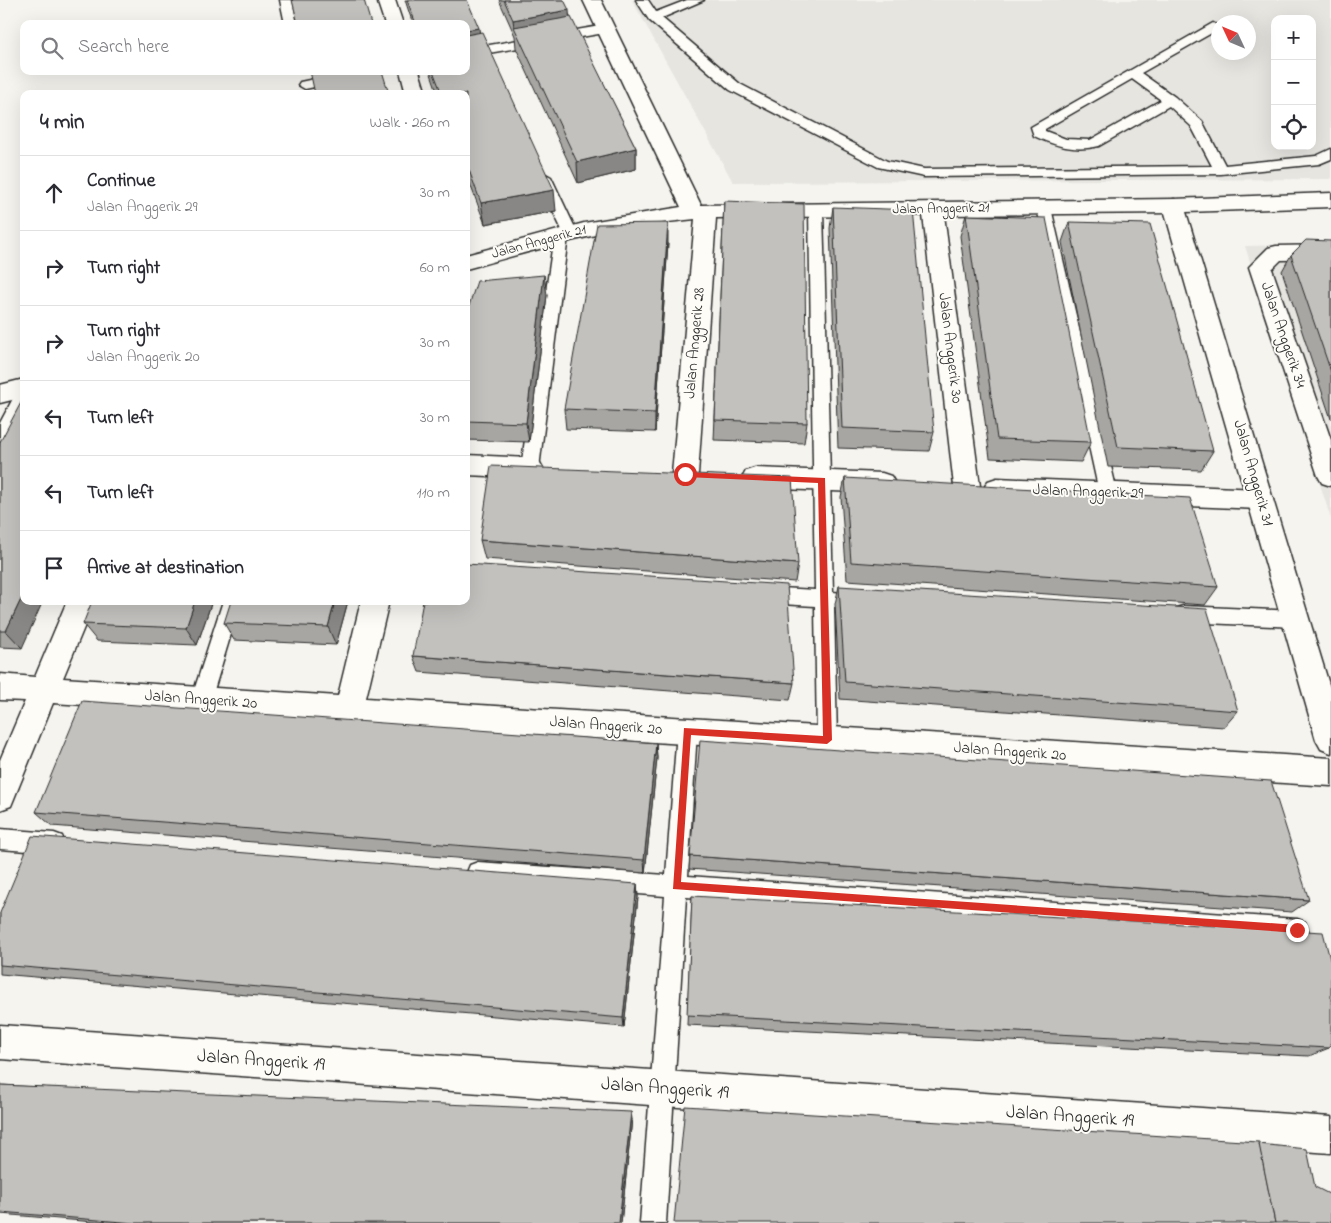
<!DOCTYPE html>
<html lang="en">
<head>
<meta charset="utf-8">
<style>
  body { margin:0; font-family:"Indie Flower",sans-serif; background:#f7f7f7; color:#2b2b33 }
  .controls { position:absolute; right:15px; top:15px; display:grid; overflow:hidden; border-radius:10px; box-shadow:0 5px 20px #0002 }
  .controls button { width:45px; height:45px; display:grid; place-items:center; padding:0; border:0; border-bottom:1px solid #e1e1e2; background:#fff; color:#2b2b33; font:25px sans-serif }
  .compass { position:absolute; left:1211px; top:15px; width:45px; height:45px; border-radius:50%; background:#fff; box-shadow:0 5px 20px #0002; rotate:314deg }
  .stop { position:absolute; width:15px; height:15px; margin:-11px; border:4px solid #d93025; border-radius:50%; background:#fff }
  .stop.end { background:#d93025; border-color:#fff; box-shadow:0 1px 5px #0008 }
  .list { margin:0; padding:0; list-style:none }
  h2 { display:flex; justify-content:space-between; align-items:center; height:65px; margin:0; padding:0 20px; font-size:21px }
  h2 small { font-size:16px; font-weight:400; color:#7c7c81 }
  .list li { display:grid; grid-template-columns:32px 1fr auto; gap:15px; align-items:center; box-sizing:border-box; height:75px; padding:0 20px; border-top:1px solid #e1e1e2 }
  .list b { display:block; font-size:19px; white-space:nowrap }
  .list p { margin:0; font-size:16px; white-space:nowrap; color:#7c7c81 }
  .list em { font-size:16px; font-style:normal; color:#7c7c81 }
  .icon { flex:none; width:28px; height:28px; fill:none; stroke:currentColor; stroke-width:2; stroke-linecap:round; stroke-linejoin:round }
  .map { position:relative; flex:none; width:1331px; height:1223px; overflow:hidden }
  .search { position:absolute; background:#fff; box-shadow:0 5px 20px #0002; left:20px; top:20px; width:450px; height:55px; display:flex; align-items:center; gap:12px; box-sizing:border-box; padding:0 18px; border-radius:10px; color:#7c7c81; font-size:19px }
  .panel { position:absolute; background:#fff; box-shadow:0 5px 20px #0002; left:20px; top:90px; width:450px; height:515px; border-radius:10px }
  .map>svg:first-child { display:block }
  .built { fill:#e6e5e0; fill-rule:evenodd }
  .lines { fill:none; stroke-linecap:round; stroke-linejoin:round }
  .lane-casing { stroke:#2b2b2b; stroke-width:3 }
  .street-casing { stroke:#2b2b2b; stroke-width:3 }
  .secondary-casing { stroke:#2b2b2b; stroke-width:3 }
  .lane { fill:#fdfcf7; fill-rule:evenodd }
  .street { fill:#fdfcf7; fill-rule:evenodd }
  .secondary { fill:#fdfcf7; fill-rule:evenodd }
  .wall { fill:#a7a6a3; stroke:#2b2b2b }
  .shaded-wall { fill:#888785; stroke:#2b2b2b }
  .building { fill:#c2c1be; stroke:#2b2b2b }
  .route { fill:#d93025 }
  .labels { text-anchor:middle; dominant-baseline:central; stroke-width:4; stroke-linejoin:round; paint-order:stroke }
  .far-street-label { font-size:14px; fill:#2b2b2b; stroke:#fdfcf7 }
  .street-label { font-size:16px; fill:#2b2b2b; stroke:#fdfcf7 }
  .near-street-label { font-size:19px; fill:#2b2b2b; stroke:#fdfcf7 }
</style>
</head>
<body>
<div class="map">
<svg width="1331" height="1223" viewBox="0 0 1331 1223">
  <rect width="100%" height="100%" fill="#f5f4ef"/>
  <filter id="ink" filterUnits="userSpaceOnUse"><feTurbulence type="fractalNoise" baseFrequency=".02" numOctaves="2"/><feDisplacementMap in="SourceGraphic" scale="10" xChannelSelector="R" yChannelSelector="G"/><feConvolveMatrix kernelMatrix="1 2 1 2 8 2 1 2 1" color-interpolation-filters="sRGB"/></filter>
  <g filter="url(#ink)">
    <g class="built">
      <path d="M632 0H1331V179L733 182ZM1275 19H1312V146H1275ZM1218 22H1248V52H1218Z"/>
      <path d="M1331 244V519L1245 246Z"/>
    </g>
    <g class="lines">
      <g class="lane-casing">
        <g id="lane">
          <path d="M280 0H292L297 24H285Z"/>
          <path d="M636 0H648L656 12 687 0H704L662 18 740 84 887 161 924 169 1212 166 1191 126 1169 106 1099 146C1076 152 1055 146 1034 136L1031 127 1213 23 1218 26 1217 30 1141 73 1175 97 1202 121 1225 165 1316 156 1331 149V159L1319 164 1221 174 924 177 878 167 730 90 649 20ZM1132 79 1161 100 1090 140 1066 139 1045 131V129Z"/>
          <path d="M606 25 612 29 610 32 466 57V49Z"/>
          <path d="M352 71H377L371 75 305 89 298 85 300 82Z"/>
          <path d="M544 173 551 177 577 232 575 235 568 236 539 468 536 473 530 475 524 473 521 468 554 235 556 232 562 230 537 177Z"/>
          <path d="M1044 203 1051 208 1117 492 1114 497 1108 499 1102 497 1099 492 1037 208Z"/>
          <path d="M816 205 823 210 833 592 868 596 870 601 868 606 861 609 834 607 837 740 834 746 827 749 820 746 817 740 815 606 764 603 757 600 755 595 757 590 764 587 815 590 809 210Z"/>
          <path d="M24 387V409L6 444 0 445V423L18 389Z"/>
          <path d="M223 601H241L211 700 208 706 201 709 194 706 191 700Z"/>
          <path d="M1183 606 1295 611 1302 613 1304 619 1302 625 1295 627 1183 622 1176 620 1174 614 1176 608Z"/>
          <path d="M687 722 694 725 697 731 688 876 1297 919 1305 922 1308 930 1305 938 1297 941 686 897 666 1223H640L665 896 478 882 470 879 467 872 470 865 478 862 666 875 677 731 680 725Z"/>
          <path d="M0 829 54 833 62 836 65 843 62 850 54 853 0 849Z"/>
        </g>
      </g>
      <g class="street-casing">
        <g id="street">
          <path d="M377 0H395L403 24H385Z"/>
          <path d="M583 0H601L701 205 1174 199 1181 201 1185 206 1181 211 1174 213 944 215 980 486 976 493 967 496 958 493 954 486 923 215 716 218 698 474 694 481 685 484 676 481 672 474 695 219C616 226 542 248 466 269V255L584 223 681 207Z"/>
          <path d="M400 71H419L426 94H406Z"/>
          <path d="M1331 245V259L1281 260 1272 269 1331 440V486L1322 483 1318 476 1249 267 1268 248 1276 246Z"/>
          <path d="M24 379V397L0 403V385Z"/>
          <path d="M466 455 530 458 539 461 543 468 539 475 530 478 466 475Z"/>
          <path d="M755 468 882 473 891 476 895 483 891 490 882 493 755 488 746 485 742 478 746 471Z"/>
          <path d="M997 478 1260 489 1269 492 1273 499 1269 506 1260 509 997 498 988 495 984 488 988 481Z"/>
          <path d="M67 601H95L63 678 338 696 361 601H389L366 698 1331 758V786L53 703 11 806 0 810V760L25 701 0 700V674L35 677Z"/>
          <path d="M0 1025 1331 1117V1153L0 1059Z"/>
        </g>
      </g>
      <g class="secondary-casing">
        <path id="secondary" d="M1331 193V207L1186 212 1331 691V753L1321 749 1316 740 1163 206 1167 201 1174 199Z"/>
      </g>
      <use href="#lane" class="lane"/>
      <use href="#street" class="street"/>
      <use href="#secondary" class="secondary"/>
    </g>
    <g class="wall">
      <path d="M405 0H467L479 32 556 211 485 224 466 173V94H438L430 71H466V24H413Z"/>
      <path d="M499 0H564L570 17 636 148V169L578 183 516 48 515 36Z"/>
      <path d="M724 201 807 423 804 443 714 440Z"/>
      <path d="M833 207 934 432 929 451 838 448 830 228Z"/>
      <path d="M966 215 1091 442 1081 462 990 458 960 236Z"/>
      <path d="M1069 222 1213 451 1201 470 1108 467 1062 242Z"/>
      <path d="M1331 241V419L1282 271 1291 255Z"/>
      <path d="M668 243 655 432 566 429 564 409Z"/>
      <path d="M547 295 529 442 466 440V315Z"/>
      <path d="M0 442 22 648 0 647Z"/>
      <path d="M845 478 1218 587 1205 605 847 580 841 497Z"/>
      <path d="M480 540 798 564 795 582 485 559Z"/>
      <path d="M839 586 1238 711 1224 727 840 699 835 604Z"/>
      <path d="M212 601 197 645 97 641 83 624Z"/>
      <path d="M348 601 336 645 234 640 224 623Z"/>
      <path d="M413 656 794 683 790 700 419 672Z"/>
      <path d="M656 743 657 758 645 873 52 826 36 812Z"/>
      <path d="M690 856 1309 900 1292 912 689 869Z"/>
      <path d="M637 884 638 897 624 1027 0 974V913Z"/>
      <path d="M692 896 1329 1048 1309 1056 687 1025Z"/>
      <path d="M0 1085 632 1119 621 1223H106L0 1214Z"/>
    </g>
    <g class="shaded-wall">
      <path d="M569 10 570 26 514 27 513 20Z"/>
      <path d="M479 28 481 44 466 46V30Z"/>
      <path d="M636 148V169L578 183 577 162Z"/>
      <path d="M554 190 556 211 485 224 481 203Z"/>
      <path d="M668 223V243L655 432V413Z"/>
      <path d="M544 275 547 295 529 442 526 423Z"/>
      <path d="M24 593V601H43L22 648 6 631Z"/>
      <path d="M195 601H212L197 645 186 628Z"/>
      <path d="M335 601H348L336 645 328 627Z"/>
      <path d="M656 743 657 758 645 873 644 860Z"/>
      <path d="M637 884 638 897 624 1027 623 1018Z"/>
      <path d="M631 1112 632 1119 621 1223H619Z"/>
    </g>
    <g class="building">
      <path d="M292 0H364L371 24H298Z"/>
      <path d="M407 0H467L479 28 466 30V24H416Z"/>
      <path d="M504 0H564L569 10 513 20Z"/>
      <path d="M571 17 636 148 577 162 514 27Z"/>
      <path d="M482 32 554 190 481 203 466 162V94H442L433 71H466V35Z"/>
      <path d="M310 71H382L389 94H315Z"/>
      <path d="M724 201 804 204 807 423 715 420Z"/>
      <path d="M833 207 913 210 934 432 842 428Z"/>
      <path d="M966 215 1046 218 1091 442 997 439Z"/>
      <path d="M1069 222 1150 224 1213 451 1118 447Z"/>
      <path d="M668 223 655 413 564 409 597 224Z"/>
      <path d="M1306 240 1331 241V372L1291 255Z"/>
      <path d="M544 275 526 423 466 421V315L477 281Z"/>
      <path d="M24 397V593L6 631H0V442Z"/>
      <path d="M491 466 792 478 798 564 480 540Z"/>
      <path d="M845 478 1190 498 1218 587 851 562Z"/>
      <path d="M466 564 787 585 794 683 413 656 423 601H466Z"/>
      <path d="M839 586 1207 609 1238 711 845 682Z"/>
      <path d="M92 601H195L186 628 83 624Z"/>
      <path d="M231 601H335L328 627 224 623Z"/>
      <path d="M82 701 656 743 644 860 36 812Z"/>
      <path d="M700 740 1271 781 1309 900 690 856Z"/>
      <path d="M32 836 637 884 623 1018 0 965V913Z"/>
      <path d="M692 896 1323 932 1331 963V1046L1329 1048 687 1015Z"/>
      <path d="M0 1085 631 1112 619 1223H135L0 1212Z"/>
      <path d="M685 1106 1259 1142 1275 1223H674Z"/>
      <path d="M1259 1144 1307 1149 1315 1187 1331 1195V1223H1275Z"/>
    </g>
  </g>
  <path class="route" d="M682 472 825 478 832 740 827 744 691 735 681 882 1297 925 1300 926V933L673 889 684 728 823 736 818 483 685 477 681 474Z"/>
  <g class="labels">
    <g class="far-street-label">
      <text transform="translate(941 209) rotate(-1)">Jalan Anggerik 21</text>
      <text transform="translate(539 242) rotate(-15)">Jalan Anggerik 21</text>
    </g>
    <g class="street-label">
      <text transform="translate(1283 335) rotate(71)">Jalan Anggerik 34</text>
      <text transform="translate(695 343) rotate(-85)">Jalan Anggerik 28</text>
      <text transform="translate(950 348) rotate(83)">Jalan Anggerik 30</text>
      <text transform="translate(1253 473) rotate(74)">Jalan Anggerik 31</text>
      <text transform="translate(1088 492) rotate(2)">Jalan Anggerik 29</text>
      <text transform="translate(201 700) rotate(4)">Jalan Anggerik 20</text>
      <text transform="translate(606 726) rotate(4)">Jalan Anggerik 20</text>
      <text transform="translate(1010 752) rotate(4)">Jalan Anggerik 20</text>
    </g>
    <g class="near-street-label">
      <text transform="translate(261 1061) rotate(4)">Jalan Anggerik 19</text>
      <text transform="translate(665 1089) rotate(4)">Jalan Anggerik 19</text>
      <text transform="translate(1070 1117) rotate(4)">Jalan Anggerik 19</text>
    </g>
  </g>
</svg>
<div class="controls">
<button>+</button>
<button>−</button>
<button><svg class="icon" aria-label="locate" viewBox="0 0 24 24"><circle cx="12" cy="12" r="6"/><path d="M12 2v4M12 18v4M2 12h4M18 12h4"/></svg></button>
</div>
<svg class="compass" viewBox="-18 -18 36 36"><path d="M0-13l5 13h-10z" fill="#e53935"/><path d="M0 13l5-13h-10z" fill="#7c7c81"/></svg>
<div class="stop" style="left:685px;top:474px"></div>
<div class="stop end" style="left:1297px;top:930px"></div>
<div class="search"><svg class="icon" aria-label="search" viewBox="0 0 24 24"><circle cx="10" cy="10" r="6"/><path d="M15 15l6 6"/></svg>Search here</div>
<section class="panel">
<h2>4 min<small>Walk · 260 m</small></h2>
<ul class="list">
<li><svg class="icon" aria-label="ahead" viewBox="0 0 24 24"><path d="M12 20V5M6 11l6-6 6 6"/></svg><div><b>Continue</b><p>Jalan Anggerik 29</p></div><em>30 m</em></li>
<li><svg class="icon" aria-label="right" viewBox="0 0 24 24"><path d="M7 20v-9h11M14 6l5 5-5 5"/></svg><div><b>Turn right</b></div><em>60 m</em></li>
<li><svg class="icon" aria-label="right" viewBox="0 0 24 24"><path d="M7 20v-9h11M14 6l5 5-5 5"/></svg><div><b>Turn right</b><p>Jalan Anggerik 20</p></div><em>30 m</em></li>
<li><svg class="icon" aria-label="left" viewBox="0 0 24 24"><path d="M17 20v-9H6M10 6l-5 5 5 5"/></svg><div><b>Turn left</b></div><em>30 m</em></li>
<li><svg class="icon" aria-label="left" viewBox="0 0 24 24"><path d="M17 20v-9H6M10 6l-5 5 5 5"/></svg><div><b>Turn left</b></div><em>110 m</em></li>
<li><svg class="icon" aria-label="arrive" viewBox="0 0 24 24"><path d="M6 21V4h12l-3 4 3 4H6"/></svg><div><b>Arrive at destination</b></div></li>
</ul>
</section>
</div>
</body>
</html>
